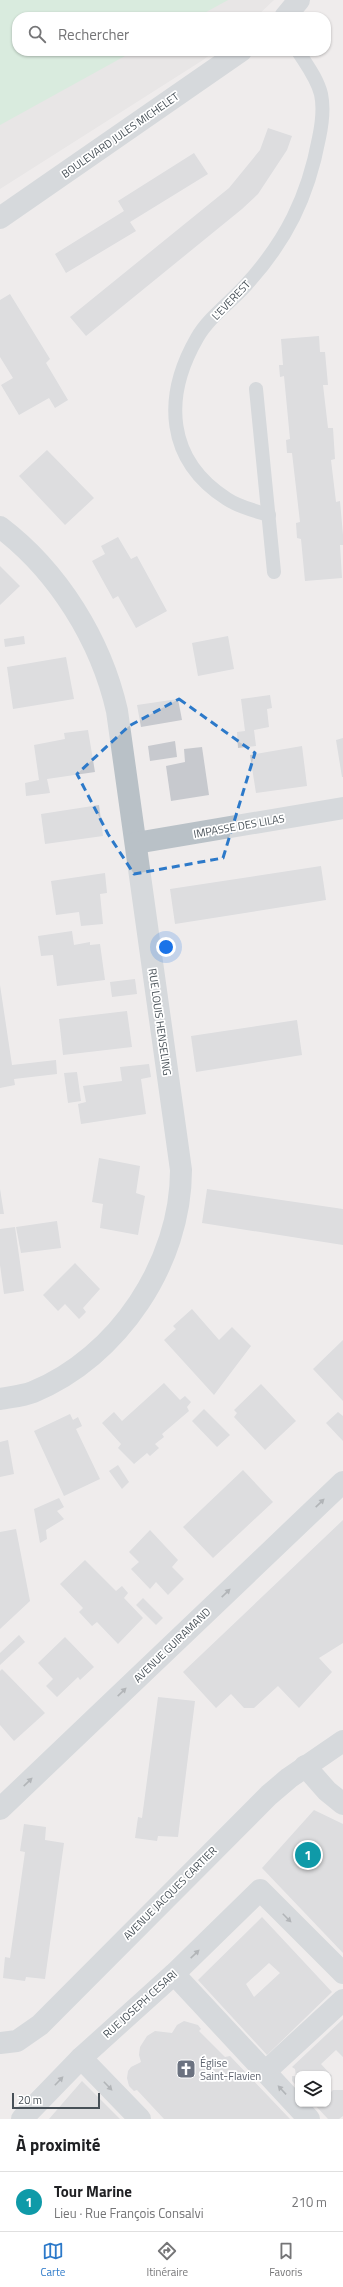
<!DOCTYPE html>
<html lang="fr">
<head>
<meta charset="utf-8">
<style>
  body { margin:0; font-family:"Titillium Web",sans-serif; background:#f6f6f6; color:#202124 }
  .controls { position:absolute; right:12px; bottom:12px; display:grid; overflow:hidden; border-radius:8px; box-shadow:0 1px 3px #0004 }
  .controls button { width:36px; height:36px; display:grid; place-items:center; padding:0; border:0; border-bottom:1px solid #e0e0e0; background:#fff; color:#202124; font:20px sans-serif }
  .scale { position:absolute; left:12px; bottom:10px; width:88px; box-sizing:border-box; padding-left:4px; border:2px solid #475057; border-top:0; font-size:11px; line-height:14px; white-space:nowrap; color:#475057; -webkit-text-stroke:3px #fff; paint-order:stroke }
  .you { position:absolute; left:166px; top:947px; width:14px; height:14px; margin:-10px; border:3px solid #fff; border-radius:50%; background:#1a73e8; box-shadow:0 0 0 6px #1a73e833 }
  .badge { display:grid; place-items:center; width:26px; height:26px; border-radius:50%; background:#2c79c9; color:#fff; font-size:13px; font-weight:700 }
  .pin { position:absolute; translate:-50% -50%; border:2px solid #fff; box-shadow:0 1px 4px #0006 }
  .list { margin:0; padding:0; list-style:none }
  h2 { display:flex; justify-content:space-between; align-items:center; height:52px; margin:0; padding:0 16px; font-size:17px }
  h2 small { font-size:13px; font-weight:400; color:#757577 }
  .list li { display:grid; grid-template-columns:26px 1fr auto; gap:12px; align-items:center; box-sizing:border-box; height:60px; padding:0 16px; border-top:1px solid #e0e0e0 }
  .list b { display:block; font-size:15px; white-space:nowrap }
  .list p { margin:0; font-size:13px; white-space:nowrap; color:#757577 }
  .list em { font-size:13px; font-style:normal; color:#757577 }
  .icon { flex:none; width:22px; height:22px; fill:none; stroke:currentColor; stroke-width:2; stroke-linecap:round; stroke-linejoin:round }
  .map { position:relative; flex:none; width:343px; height:2119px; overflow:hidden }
  .search { position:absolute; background:#fff; box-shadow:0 1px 3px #0004; left:12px; right:12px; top:12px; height:44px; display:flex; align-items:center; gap:10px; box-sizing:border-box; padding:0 14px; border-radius:16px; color:#757577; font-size:15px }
  .sheet { height:112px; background:#fff }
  nav { display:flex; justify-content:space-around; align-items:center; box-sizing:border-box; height:56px; border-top:1px solid #e0e0e0; background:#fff; font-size:11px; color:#757577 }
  nav a { display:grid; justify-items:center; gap:2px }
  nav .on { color:#2c79c9 }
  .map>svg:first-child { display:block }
  .education { fill:#dfdddd }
  .green { fill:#bee9cc }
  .building { fill:#c7c9ce; fill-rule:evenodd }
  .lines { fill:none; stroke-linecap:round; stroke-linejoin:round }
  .lane { stroke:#b9c1c7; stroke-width:14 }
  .street { stroke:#b9c1c7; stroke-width:22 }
  .oneway { fill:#697279 }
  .marked { fill:none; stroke:#2c79c9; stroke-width:3; stroke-dasharray:8 5; stroke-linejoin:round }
  .labels { text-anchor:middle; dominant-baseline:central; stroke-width:3.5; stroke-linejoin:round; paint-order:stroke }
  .street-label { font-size:11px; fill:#475057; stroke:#fff }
  .worship-label { font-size:11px; fill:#5b616d; stroke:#fff; text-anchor:start }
</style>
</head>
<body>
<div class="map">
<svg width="343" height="2119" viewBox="0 0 343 2119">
  <rect width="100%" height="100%" fill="#efecec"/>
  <path class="education" d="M0 0H274L256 17H17V51H215L203 60 0 189Z"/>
  <path class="green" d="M0 0H228L197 17H17V51H134L0 125Z"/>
  <g class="building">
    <path d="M268 128 292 136 287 150 258 194 242 209 86 336 70 317 229 188 260 150Z"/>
    <path d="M194 153 208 174 130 222 136 231 66 273 55 254 124 211 118 201Z"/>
    <path d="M10 294 50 359 46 363 68 400 55 408 49 398 19 415 1 385 13 378 0 357V300Z"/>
    <path d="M319 336 320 352H325L328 385H323L328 428H333L335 459 331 460 336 502 340 501 343 535V545H340L342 578 305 581 301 539 297 538 296 523 300 522 292 453H287L286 440 290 439 284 376 280 377 279 365H283L281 339Z"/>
    <path d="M47 450 94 498 65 525 19 476Z"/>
    <path d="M118 537 131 559 137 556 167 611 136 628 118 596 113 599 92 561 105 554 101 546Z"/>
    <path d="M0 566 20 586 0 605Z"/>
    <path d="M24 636 25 644 5 647 4 639Z"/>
    <path d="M228 636 234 669 198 676 192 643Z"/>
    <path d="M66 657 74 699 13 709 7 667Z"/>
    <path d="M270 695 272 708 267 709 269 727 254 730 256 746 238 748 237 732 245 731 241 699Z"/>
    <path d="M178 699 182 720 141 727 137 705Z"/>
    <path d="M88 730 95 772 47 779 50 793 26 796 25 783 39 780 34 745 65 739 64 733Z"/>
    <path d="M343 738V777H342L336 740Z"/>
    <path d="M175 741 177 757 150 761 148 746Z"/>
    <path d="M302 746 307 786 256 793 250 755Z"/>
    <path d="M202 747 209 795 171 801 166 766 185 762 184 749Z"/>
    <path d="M99 805 103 836 45 844 41 814Z"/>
    <path d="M321 866 326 900 175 924 170 889Z"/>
    <path d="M105 873 107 893 100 894 103 924 81 926 79 912 56 915 51 881Z"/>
    <path d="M72 931 74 945 90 942V945L100 944 105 980 57 986 53 955 41 956 38 936Z"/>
    <path d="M135 979 137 994 112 997 110 982Z"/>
    <path d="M0 985 12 1065 56 1060 57 1074 14 1079 15 1085 0 1088Z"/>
    <path d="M127 1011 132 1047 63 1055 59 1019Z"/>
    <path d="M297 1020 302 1055 196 1072 191 1036Z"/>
    <path d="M149 1064 151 1077 141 1079 146 1114 81 1124 78 1104 86 1102 83 1086 122 1081 120 1067Z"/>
    <path d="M77 1072 81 1101 68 1103 64 1073Z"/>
    <path d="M99 1158 140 1166 136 1193 145 1196 138 1235 100 1228 103 1204 92 1202Z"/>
    <path d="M0 1189 4 1214H0Z"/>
    <path d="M207 1189 343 1209V1245L202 1223Z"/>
    <path d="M57 1221 61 1248 21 1253 16 1227Z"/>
    <path d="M15 1227 24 1291 4 1294 0 1265V1229Z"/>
    <path d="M75 1263 100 1289 83 1308 86 1312 79 1319 65 1304 58 1311 43 1295Z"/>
    <path d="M192 1309 219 1340 232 1327 251 1346 214 1395 164 1340 176 1329 173 1326Z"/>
    <path d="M343 1340V1401L313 1369Z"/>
    <path d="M164 1383 180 1400 185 1396 191 1402 187 1407 189 1411 162 1434 164 1437 155 1444 159 1448 150 1456 147 1453 134 1464 118 1448 121 1444 102 1423 114 1412 122 1421Z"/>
    <path d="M261 1384 296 1421 265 1450 234 1417 237 1413 234 1410Z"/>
    <path d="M204 1409 230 1435 217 1447 192 1421Z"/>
    <path d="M338 1412 343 1416V1441L326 1423Z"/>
    <path d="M70 1414 73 1420 78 1417 82 1426 76 1429 100 1479 64 1496 34 1431Z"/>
    <path d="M8 1440 14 1474 0 1477V1442Z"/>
    <path d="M118 1465 129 1482 122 1489 109 1471Z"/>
    <path d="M243 1470 273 1502 213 1558 183 1527Z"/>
    <path d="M59 1498 64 1507 57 1511 64 1519 46 1530 47 1539 40 1543 34 1509Z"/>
    <path d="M343 1520V1643L319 1658 332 1672 299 1708 278 1686 254 1708H244L231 1694 216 1708 183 1672Z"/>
    <path d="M16 1529 30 1601 0 1629V1532Z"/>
    <path d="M150 1530 178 1560 172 1567 184 1579 168 1595 156 1582 150 1589 131 1569 139 1562 129 1552Z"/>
    <path d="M85 1560 116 1591 122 1586 128 1593 124 1598 143 1618 118 1644 97 1622 92 1626 79 1612 83 1608 60 1584Z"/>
    <path d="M143 1598 163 1618 156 1625 136 1605Z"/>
    <path d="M19 1635 25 1642 0 1665V1653Z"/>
    <path d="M65 1637 94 1667 80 1680 78 1677 57 1697 46 1686 53 1679 38 1663Z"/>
    <path d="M2 1669 45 1713 14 1741 0 1725V1671Z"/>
    <path d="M158 1697 195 1701 178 1837 158 1836 157 1841 135 1838 138 1817 142 1818Z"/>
    <path d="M314 1810 343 1824V1953L262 1868Z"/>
    <path d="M24 1824 46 1827 45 1840 64 1843 45 1979 26 1977 25 1981 3 1978 5 1957 10 1958 25 1852 20 1851Z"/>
    <path d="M262 1917 332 1992 267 2055 198 1980ZM269 1963 280 1973 254 1997 246 1984Z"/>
    <path d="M343 2019V2057L336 2050 321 2064 332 2076 328 2080V2074H298V2087L292 2081V2076H296L295 2069 292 2067Z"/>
    <path d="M184 2021 198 2025 201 2029 199 2031 225 2057 230 2056 290 2119H164L137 2090 134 2091 129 2086 127 2078 128 2071 131 2067 141 2062 139 2055 140 2047 147 2036 155 2031 172 2033 177 2025Z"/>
    <path d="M82 2081 120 2119H49Z"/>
    <path d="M333 2090H343V2116L339 2119H328L314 2104H328V2095Z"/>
  </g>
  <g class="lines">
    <g class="lane">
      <path d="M256 389 274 572"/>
      <path d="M269 515C255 511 239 507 227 499 166 460 163 397 197 338 209 317 231 302 246 285 286 241 308 197 319 138 322 124 324 108 321 94 317 78 306 64 298 51"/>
    </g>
    <g class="street">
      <path d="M285 17 299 0"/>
      <path d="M0 218 241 51"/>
      <path d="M0 527C58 571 101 640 117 711L181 1170C181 1263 118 1357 33 1392 23 1396 10 1397 0 1399"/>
      <path d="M136 843 343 808"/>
      <path d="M305 1766 327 1791 343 1804"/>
      <path d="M0 1809 343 1482"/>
      <path d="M174 1974 309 2119"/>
      <path d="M0 2043 17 2041 40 2025 269 1795 289 1778 343 1741"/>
      <path d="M81 2058 140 2119"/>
      <path d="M265 2072 343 2000"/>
      <path d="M22 2119 81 2058 174 1974 260 1890 343 1973"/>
    </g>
  </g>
  <defs><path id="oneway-solid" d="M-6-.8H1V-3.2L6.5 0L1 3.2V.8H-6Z"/></defs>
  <g class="oneway">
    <use href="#oneway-solid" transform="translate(320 1503) rotate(-44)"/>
    <use href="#oneway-solid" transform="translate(226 1593) rotate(-44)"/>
    <use href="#oneway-solid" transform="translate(122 1692) rotate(-44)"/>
    <use href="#oneway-solid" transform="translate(28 1782) rotate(-44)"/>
    <use href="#oneway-solid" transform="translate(287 1918) rotate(45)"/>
    <use href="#oneway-solid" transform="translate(195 1954) rotate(-44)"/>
    <use href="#oneway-solid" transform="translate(59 2081) rotate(-46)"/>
    <use href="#oneway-solid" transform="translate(108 2086) rotate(46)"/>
    <use href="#oneway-solid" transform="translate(282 2090) rotate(-133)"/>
  </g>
  <path d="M0 0H343V2119H0ZM179 699 255 753 223 858 134 874 108 834 77 774 129 726Z" fill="#efecec" fill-opacity=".55" fill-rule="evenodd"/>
  <path class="marked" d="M179 699 255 753 223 858 134 874 108 834 77 774 129 726Z"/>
  <defs>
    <g id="church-square" transform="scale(1)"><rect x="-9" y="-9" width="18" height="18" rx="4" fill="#6b7280" stroke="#fff"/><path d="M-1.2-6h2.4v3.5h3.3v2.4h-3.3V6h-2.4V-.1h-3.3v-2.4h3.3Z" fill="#fff"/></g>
  </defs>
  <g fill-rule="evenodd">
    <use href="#church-square" x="186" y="2069"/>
  </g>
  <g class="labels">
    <g class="street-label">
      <text transform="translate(120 135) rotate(-35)">BOULEVARD JULES MICHELET</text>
      <text transform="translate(231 300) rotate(-46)">L'EVEREST</text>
      <text transform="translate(239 826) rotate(-10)">IMPASSE DES LILAS</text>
      <text transform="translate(160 1022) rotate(82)">RUE LOUIS HENSELING</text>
      <text transform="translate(172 1645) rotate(-44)">AVENUE GUIRAMAND</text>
      <text transform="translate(170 1893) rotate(-45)">AVENUE JACQUES CARTIER</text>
      <text transform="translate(140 2004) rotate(-42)">RUE JOSEPH CESARI</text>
    </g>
    <g class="worship-label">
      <text x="200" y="2063">Église<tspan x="200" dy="13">Saint-Flavien</tspan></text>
    </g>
  </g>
</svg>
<div class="controls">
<button><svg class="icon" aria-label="layers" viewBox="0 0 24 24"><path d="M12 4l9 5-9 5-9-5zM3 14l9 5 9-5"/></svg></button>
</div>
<div class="scale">20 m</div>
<div class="you"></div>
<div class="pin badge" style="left:308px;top:1855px;background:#0f9aa8">1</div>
<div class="search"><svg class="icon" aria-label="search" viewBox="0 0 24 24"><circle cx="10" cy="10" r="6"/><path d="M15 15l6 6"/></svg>Rechercher</div>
</div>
<section class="sheet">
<h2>À proximité<small></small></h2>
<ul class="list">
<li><span class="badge" style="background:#0f9aa8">1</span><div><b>Tour Marine</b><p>Lieu · Rue François Consalvi</p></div><em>210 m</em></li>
</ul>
</section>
<nav>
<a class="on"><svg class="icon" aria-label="map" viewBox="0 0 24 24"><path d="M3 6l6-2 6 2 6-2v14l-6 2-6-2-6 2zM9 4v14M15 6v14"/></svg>Carte</a>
<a><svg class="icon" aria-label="directions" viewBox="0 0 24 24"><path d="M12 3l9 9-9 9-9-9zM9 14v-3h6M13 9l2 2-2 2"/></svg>Itinéraire</a>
<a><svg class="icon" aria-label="saved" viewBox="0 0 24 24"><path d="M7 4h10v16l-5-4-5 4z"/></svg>Favoris</a>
</nav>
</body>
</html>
